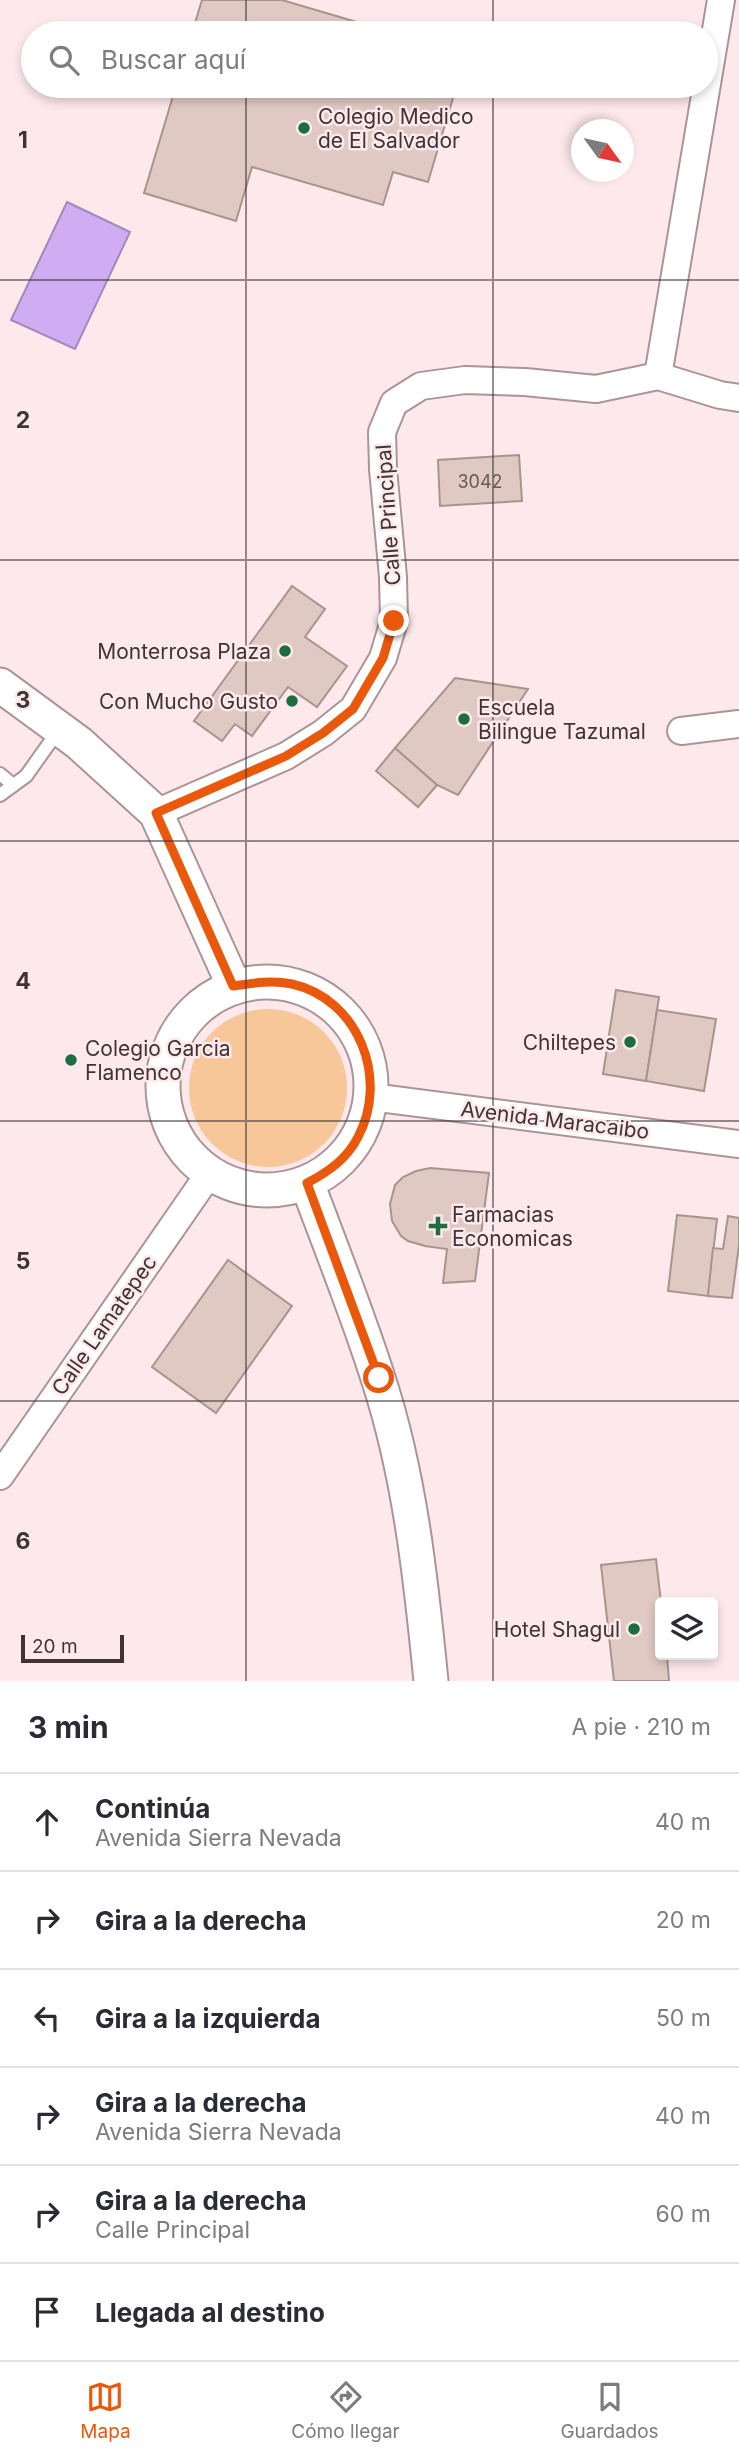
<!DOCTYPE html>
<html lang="es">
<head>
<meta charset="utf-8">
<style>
  body { margin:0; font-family:Inter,sans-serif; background:#f7f7f7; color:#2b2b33 }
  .controls { position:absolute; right:21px; bottom:21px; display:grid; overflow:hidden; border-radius:7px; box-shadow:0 4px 10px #0003 }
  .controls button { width:63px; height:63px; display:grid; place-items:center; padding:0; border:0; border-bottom:2px solid #e1e1e2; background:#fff; color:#2b2b33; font:35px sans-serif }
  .compass { position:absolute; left:571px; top:119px; width:63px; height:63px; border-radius:50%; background:#fff; box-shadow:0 4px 10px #0003; rotate:123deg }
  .scale { position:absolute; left:21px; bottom:18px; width:103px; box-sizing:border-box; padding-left:7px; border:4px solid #3e3436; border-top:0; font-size:19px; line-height:24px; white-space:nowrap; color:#3e3436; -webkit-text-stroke:5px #fde9ec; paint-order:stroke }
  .stop { position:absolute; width:21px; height:21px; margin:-16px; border:5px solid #ea580c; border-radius:50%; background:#fff }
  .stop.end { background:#ea580c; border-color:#fff; box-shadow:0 2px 7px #0008 }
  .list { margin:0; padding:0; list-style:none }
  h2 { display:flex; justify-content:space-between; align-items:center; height:91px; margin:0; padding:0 28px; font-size:30px }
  h2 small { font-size:23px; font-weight:400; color:#7c7c81 }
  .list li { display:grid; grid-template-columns:46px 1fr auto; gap:21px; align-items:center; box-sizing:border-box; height:98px; padding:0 28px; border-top:2px solid #e1e1e2 }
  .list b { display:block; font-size:26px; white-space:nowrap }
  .list p { margin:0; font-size:23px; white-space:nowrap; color:#7c7c81 }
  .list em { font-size:23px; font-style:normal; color:#7c7c81 }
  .icon { flex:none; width:38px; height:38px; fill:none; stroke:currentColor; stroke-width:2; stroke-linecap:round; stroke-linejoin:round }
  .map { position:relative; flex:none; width:739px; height:1681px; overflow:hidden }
  .search { position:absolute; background:#fff; box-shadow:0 4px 10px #0003; left:21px; right:21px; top:21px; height:77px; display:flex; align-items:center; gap:18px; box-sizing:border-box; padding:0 24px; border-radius:38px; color:#7c7c81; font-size:26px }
  .sheet { height:679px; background:#fff }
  nav { display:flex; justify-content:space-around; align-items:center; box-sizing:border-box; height:98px; border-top:2px solid #e1e1e2; background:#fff; font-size:19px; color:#7c7c81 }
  nav a { display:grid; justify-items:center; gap:4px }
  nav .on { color:#ea580c }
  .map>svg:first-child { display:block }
  .green { fill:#f7c699 }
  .water { fill:#d0acf3; stroke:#a488ba; stroke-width:2 }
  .building { fill:#e1c9c3; stroke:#a9938d; stroke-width:2 }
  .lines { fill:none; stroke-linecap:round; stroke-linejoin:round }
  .service-casing { stroke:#ab9498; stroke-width:16 }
  .minor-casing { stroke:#ab9498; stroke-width:30 }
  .tertiary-casing { stroke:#ab9498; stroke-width:37 }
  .service { stroke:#fff; stroke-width:12 }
  .minor { stroke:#fff; stroke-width:26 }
  .tertiary { stroke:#fff; stroke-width:33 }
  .route { stroke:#ea580c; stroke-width:9 }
  .grid { fill:none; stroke:#3e3436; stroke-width:2; stroke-opacity:0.55 }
  .poi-dot { fill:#1d6d3e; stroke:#fde9ec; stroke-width:2.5 }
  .labels { text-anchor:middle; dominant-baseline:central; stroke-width:5; stroke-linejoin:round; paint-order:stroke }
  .number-label { font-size:18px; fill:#675959 }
  .poi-label { font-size:21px; fill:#3e3436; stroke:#fde9ec; text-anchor:start }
  .street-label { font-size:21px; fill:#3e3436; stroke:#fde9ec }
  .grid-label { font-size:23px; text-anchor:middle; font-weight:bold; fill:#3e3436; stroke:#fde9ec; stroke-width:5; stroke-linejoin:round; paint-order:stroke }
</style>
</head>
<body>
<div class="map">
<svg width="739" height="1681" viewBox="0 0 739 1681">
  <rect width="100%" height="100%" fill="#fde9ec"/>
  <circle class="green" cx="268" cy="1088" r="79"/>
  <path class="water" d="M67 202 130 232 75 349 11 320Z"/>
  <g class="building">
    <path d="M202 0H282L394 33H192Z"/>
    <path d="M176 86H447L456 88 428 182 393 172 383 205 252 167 236 221 144 193Z"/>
    <path d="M519 455 522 501 440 506 438 460Z"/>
    <path d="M292 586 325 609 305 637 347 666 317 707 288 687 252 736 235 724 222 741 194 721Z"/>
    <path d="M455 678 528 689 458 795 437 785 395 748Z"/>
    <path d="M395 748 437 785 418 807 376 771Z"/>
    <path d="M616 990 659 997 646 1081 603 1074Z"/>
    <path d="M657 1010 716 1019 704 1091 646 1081Z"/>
    <path d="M430 1168 489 1173 475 1281 443 1283 447 1249 425 1246 408 1241 401 1236 392 1221 390 1204 395 1185 403 1177 416 1171Z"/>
    <path d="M677 1215 717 1219 708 1296 668 1291Z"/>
    <path d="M728 1216 739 1218V1245L732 1298 708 1296 713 1248 723 1249Z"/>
    <path d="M228 1260 292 1306 216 1413 152 1367Z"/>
    <path d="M656 1559 661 1602 660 1655H667L669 1681H614L601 1565Z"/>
  </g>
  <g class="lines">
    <g class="service-casing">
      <g id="service">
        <path d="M0 774 13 785"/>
        <path d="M0 795 26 776 58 731"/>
      </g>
    </g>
    <g class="minor-casing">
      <g id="minor">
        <path d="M658 376 721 0"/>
        <path d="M681 731 739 724"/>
        <path d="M156 813 286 756 323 733 353 709 383 658 394 621 393 577 383 469 382 432 394 403 421 386 465 380 525 382 596 389 658 376 720 395 739 398"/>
        <path d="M371 1097 739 1144"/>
        <path d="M0 1476 209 1174"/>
      </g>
    </g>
    <g class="tertiary-casing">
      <g id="tertiary">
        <path d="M0 685 79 743 156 813 234 986"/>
        <circle cx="267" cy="1086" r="104"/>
        <path d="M307 1183C331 1248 357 1312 378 1378 410 1475 421 1580 431 1681"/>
      </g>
    </g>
    <use href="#service" class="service"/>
    <use href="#minor" class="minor"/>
    <use href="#tertiary" class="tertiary"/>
  </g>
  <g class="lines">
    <path class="route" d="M379 1378 307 1183C328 1172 347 1159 358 1137 389 1079 359 999 292 984 272 980 253 983 233 986L156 813 286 756 323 733 353 709 383 658 394 621"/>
  </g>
  <path class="grid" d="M246 0V33M493 0V33M246 86V1681M493 86V1681M0 280H739M0 560H739M0 841H739M0 1121H739M0 1401H739"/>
  <g class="poi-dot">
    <circle cx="304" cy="128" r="7"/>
    <circle cx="285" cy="651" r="7"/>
    <circle cx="292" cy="701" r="7"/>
    <circle cx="464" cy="719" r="7"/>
    <circle cx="630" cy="1042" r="7"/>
    <circle cx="71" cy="1060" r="7"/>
    <path d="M434.5 1215.5h7v7h7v7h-7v7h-7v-7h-7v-7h7z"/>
    <circle cx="634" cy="1629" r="7"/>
  </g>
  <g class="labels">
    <g class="number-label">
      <text x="480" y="481">3042</text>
    </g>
    <g class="poi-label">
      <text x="318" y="116">Colegio Medico<tspan x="318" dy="24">de El Salvador</tspan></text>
      <text x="271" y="651" text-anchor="end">Monterrosa Plaza</text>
      <text x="278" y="701" text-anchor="end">Con Mucho Gusto</text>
      <text x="478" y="707">Escuela<tspan x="478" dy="24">Bilingue Tazumal</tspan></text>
      <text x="616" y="1042" text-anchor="end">Chiltepes</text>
      <text x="85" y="1048">Colegio Garcia<tspan x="85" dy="24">Flamenco</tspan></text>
      <text x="452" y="1214">Farmacias<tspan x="452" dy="24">Economicas</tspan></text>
      <text x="620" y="1629" text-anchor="end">Hotel Shagul</text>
    </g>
    <g class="street-label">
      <text transform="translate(388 515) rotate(-94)">Calle Principal</text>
      <text transform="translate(555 1120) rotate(7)">Avenida Maracaibo</text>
      <text transform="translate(104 1325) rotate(-55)">Calle Lamatepec</text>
    </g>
  </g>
  <g class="grid-label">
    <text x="23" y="148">1</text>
    <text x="23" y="428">2</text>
    <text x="23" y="708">3</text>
    <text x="23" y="989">4</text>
    <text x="23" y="1269">5</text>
    <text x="23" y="1549">6</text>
  </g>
</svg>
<div class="controls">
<button><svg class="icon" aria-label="layers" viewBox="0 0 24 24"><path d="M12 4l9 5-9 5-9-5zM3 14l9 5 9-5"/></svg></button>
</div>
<svg class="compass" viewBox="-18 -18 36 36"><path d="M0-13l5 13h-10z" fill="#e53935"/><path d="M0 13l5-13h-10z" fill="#7c7c81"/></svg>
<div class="scale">20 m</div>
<div class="stop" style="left:379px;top:1378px"></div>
<div class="stop end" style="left:394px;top:621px"></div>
<div class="search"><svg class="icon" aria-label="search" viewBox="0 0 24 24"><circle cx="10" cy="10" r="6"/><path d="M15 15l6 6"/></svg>Buscar aquí</div>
</div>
<section class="sheet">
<h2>3 min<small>A pie · 210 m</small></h2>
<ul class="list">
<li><svg class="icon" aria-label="ahead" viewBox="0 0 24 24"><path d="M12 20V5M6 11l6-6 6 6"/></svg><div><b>Continúa</b><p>Avenida Sierra Nevada</p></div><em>40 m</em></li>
<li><svg class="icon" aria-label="right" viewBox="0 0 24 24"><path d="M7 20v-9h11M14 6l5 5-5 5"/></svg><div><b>Gira a la derecha</b></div><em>20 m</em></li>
<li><svg class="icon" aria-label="left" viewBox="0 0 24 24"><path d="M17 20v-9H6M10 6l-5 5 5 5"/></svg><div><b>Gira a la izquierda</b></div><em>50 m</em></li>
<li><svg class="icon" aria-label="right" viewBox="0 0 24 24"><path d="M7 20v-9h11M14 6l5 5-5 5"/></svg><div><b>Gira a la derecha</b><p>Avenida Sierra Nevada</p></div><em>40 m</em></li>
<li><svg class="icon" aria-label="right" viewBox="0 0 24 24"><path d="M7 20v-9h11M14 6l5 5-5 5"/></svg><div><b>Gira a la derecha</b><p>Calle Principal</p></div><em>60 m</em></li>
<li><svg class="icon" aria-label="arrive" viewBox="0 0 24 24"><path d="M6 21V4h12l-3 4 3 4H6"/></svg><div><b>Llegada al destino</b></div></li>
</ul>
</section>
<nav>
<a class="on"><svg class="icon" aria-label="map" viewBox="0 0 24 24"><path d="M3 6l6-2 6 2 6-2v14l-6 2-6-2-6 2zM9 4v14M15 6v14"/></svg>Mapa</a>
<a><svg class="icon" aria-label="directions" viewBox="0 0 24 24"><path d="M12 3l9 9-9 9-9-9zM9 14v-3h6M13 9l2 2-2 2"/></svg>Cómo llegar</a>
<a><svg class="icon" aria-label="saved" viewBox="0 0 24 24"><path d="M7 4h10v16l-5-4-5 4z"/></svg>Guardados</a>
</nav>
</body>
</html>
